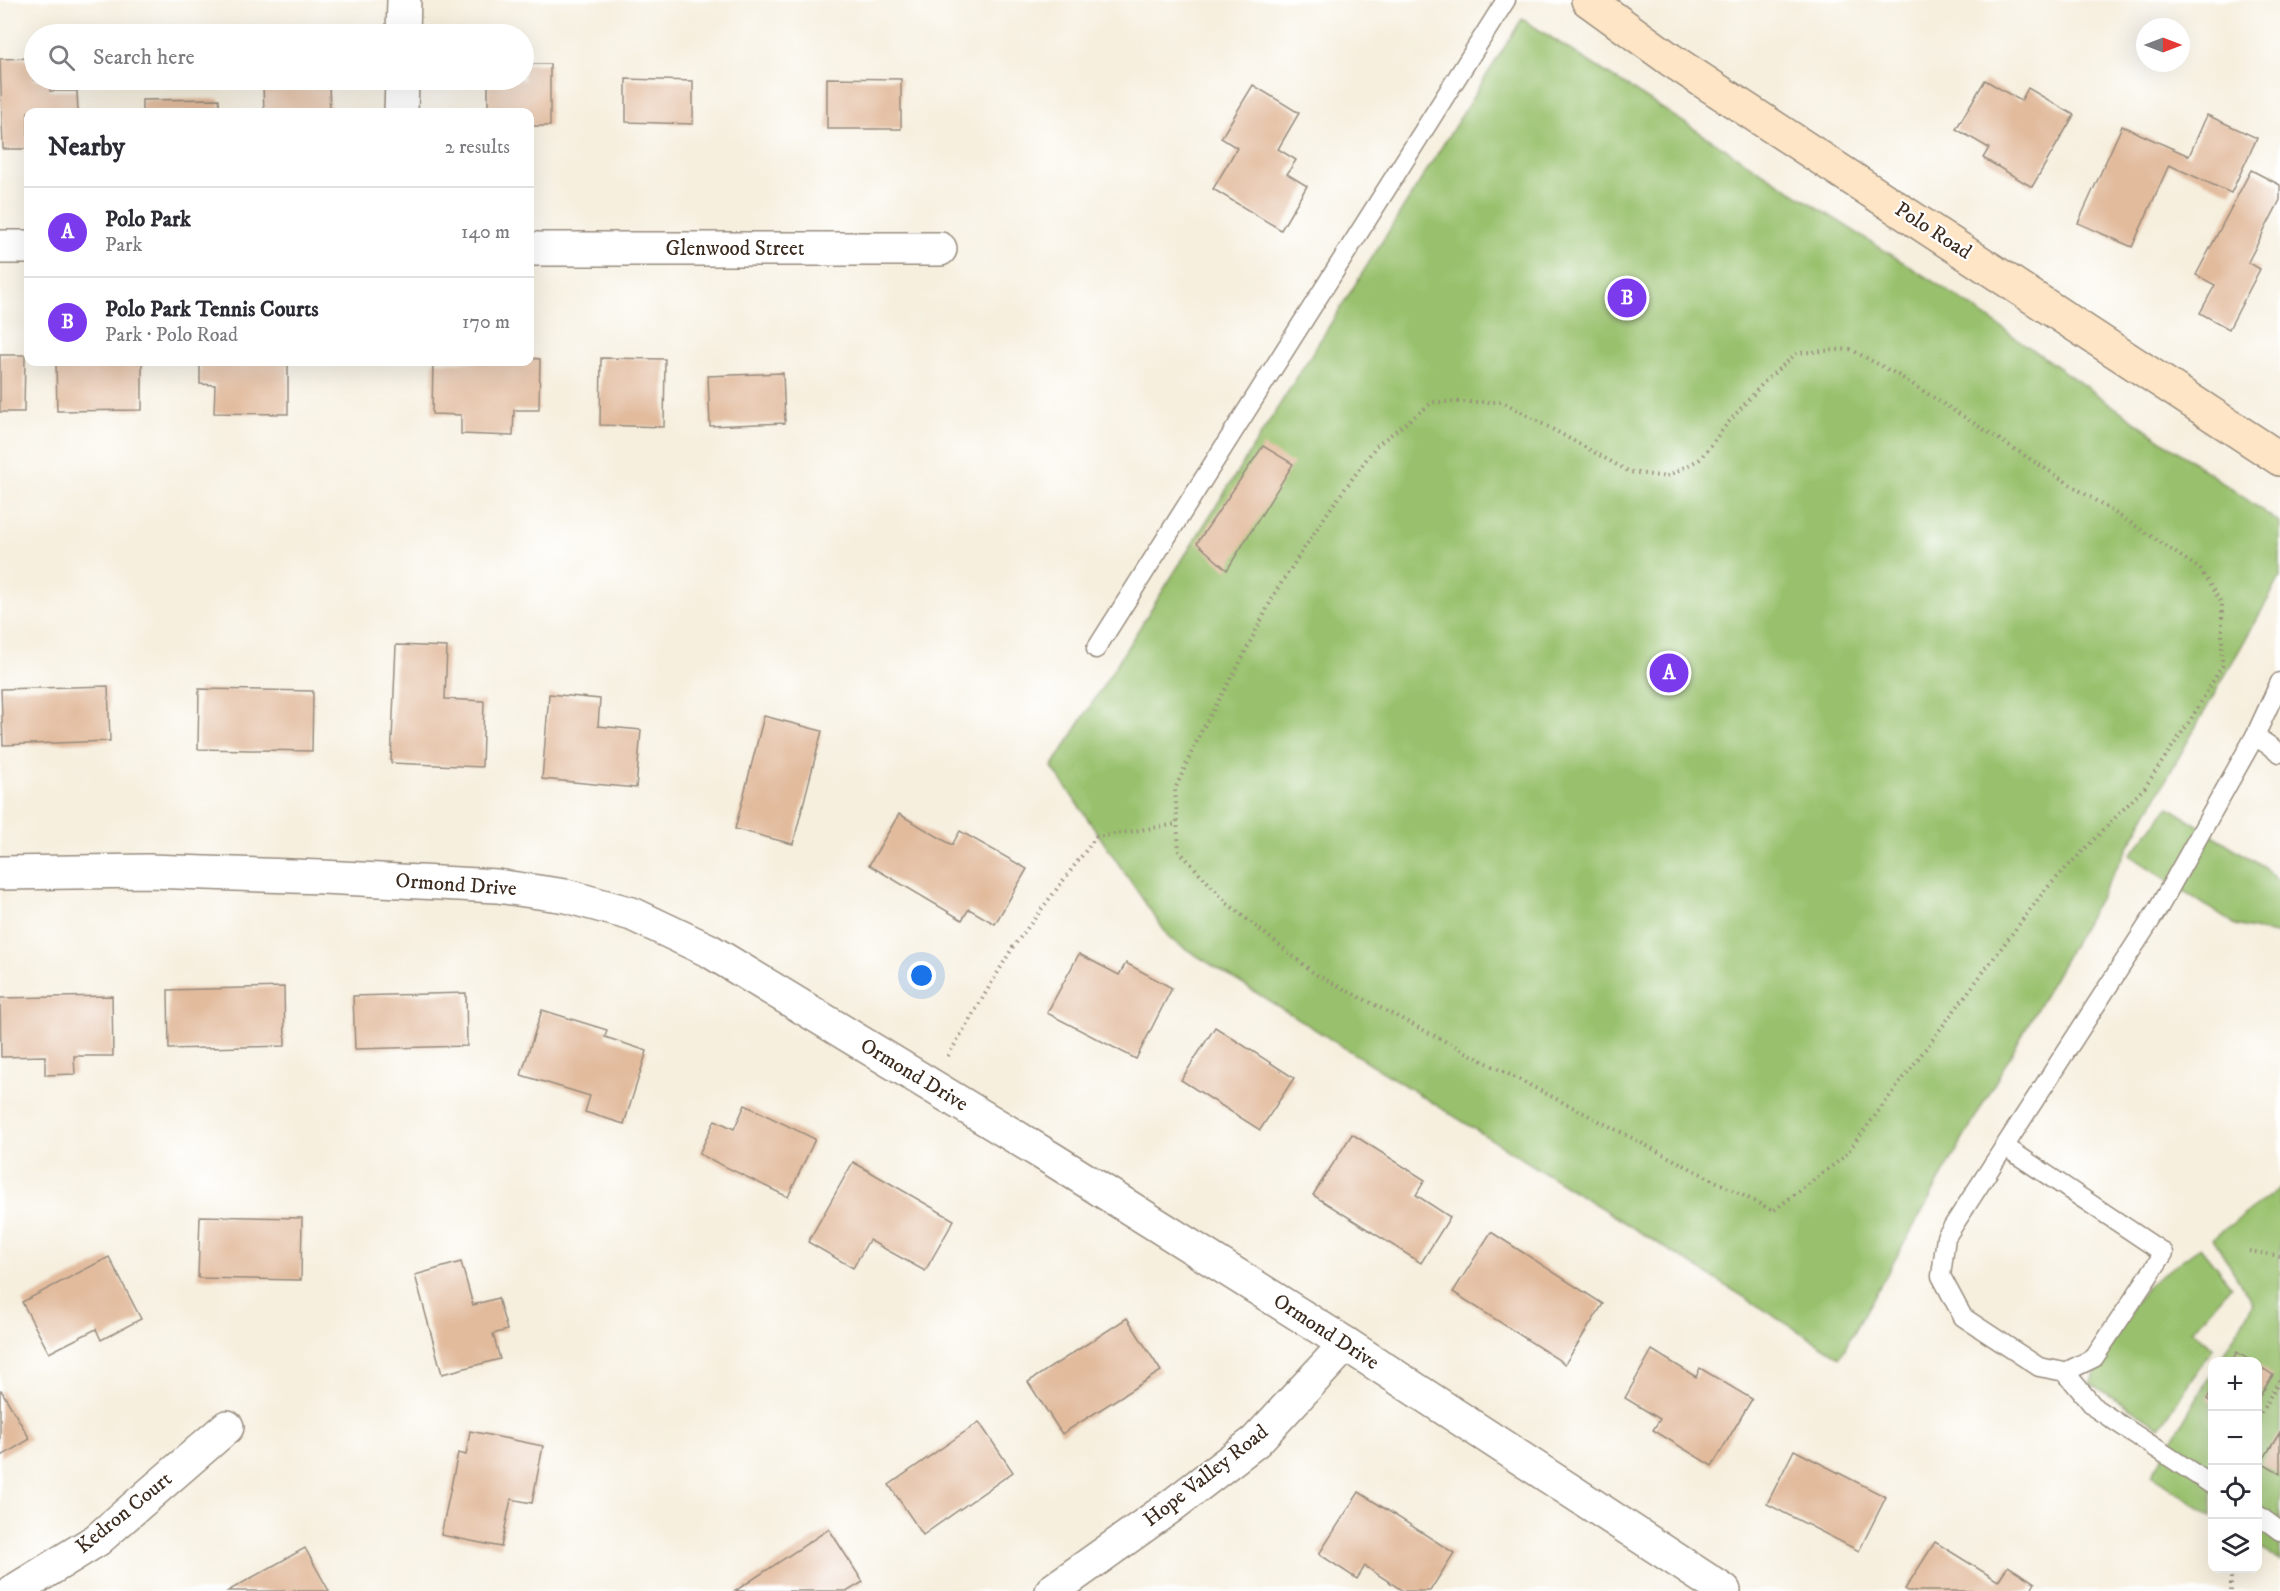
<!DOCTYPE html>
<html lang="en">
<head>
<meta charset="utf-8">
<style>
  body { margin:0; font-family:"IM FELL DW Pica",serif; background:#f2f2f3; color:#2b2b33 }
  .controls { position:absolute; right:18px; bottom:18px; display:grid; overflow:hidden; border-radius:12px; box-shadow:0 6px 24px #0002 }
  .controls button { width:54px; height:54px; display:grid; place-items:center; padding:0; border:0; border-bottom:2px solid #e1e1e2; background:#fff; color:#2b2b33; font:30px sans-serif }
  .compass { position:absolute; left:2136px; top:18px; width:54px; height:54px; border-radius:50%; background:#fff; box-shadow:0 6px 24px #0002; rotate:90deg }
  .you { position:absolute; left:922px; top:976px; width:21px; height:21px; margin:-15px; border:4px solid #fff; border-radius:50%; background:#1a73e8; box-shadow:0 0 0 9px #1a73e833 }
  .badge { display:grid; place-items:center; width:39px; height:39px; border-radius:50%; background:#7c3aed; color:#fff; font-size:20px; font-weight:700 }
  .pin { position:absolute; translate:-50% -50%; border:3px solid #fff; box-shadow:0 2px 6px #0006 }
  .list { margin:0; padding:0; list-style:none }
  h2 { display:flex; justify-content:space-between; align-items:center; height:78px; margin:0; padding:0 24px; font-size:26px }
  h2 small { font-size:20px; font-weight:400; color:#7c7c81 }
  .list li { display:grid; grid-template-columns:39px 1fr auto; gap:18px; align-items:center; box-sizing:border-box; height:90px; padding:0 24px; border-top:2px solid #e1e1e2 }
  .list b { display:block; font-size:22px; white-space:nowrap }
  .list p { margin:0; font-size:20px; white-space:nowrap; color:#7c7c81 }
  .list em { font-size:20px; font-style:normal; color:#7c7c81 }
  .icon { flex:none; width:33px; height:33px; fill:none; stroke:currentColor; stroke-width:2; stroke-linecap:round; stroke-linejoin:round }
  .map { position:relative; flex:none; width:2280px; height:1591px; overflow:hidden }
  .search { position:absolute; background:#fff; box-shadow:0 6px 24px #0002; left:24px; top:24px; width:510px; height:66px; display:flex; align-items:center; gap:15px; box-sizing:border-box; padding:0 21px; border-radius:33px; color:#7c7c81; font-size:22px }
  .panel { position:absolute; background:#fff; box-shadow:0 6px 24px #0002; left:24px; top:108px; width:510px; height:258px; border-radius:12px }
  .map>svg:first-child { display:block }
  .green { fill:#99c16d; stroke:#6a7646; stroke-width:1.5 }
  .building { fill:#e2bb9d }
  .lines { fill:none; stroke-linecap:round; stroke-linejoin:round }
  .lane-casing { stroke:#988c7e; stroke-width:21 }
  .street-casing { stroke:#988c7e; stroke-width:36 }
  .secondary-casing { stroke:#988c7e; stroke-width:36 }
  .path { stroke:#988c7e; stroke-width:4; stroke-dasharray:1.5 4.5; stroke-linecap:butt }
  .lane { stroke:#fff; stroke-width:18 }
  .street { stroke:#fff; stroke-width:33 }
  .secondary { stroke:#fde5c5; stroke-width:33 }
  .labels { text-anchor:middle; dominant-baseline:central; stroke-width:4.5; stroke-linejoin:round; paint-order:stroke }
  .street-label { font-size:21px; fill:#3b2a1e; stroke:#fff }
</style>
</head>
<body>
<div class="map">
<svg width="2280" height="1591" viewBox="0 0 2280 1591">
  <rect width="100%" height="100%" fill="#fff"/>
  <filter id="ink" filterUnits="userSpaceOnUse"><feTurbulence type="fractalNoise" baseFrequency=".0167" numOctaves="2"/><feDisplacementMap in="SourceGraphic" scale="12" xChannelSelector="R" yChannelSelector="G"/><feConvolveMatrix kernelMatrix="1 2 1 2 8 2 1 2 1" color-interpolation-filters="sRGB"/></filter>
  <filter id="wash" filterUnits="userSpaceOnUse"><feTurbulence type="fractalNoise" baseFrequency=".008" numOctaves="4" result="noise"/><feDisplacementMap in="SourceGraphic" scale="24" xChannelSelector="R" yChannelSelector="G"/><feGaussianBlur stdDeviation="1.35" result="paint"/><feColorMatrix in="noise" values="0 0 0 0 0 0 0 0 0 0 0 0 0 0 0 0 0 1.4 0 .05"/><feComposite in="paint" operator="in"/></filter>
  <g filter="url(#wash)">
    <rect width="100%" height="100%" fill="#f6efde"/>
    <g class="green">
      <path d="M1522 19 1959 298 2280 523V578L1840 1357 1170 939 1052 767Z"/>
      <path d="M2169 807 2265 868 2280 883V935L2235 925 2130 855Z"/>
      <path d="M2280 1188V1561L2258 1546V1362L2219 1361 2253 1304 2213 1238Z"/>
      <path d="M2200 1247 2231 1286 2192 1330 2213 1348 2160 1427 2090 1383 2134 1304 2152 1282Z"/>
      <path d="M2212 1372V1516L2152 1475Z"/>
    </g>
    <g id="blocks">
      <g class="building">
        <path d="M34 58V80H50V91H77L78 112H28V149H3L0 59Z"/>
        <path d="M524 64H550V126H530V112H488V80H524Z"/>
        <path d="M827 78 901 79V129H827Z"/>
        <path d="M626 79 693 81V124L626 122Z"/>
        <path d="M1985 80 2021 101 2028 88 2074 115 2032 187 1983 158 1989 148 1956 129Z"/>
        <path d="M329 85 330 112H264L263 86Z"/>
        <path d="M1253 85 1299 113 1278 149 1296 160 1287 174 1307 186 1281 230 1213 189 1237 148 1221 138Z"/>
        <path d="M219 99 220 112H142V100Z"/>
        <path d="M2207 115 2257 138 2231 193 2169 165 2132 247 2078 223 2122 126 2189 156Z"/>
        <path d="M2251 170 2280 185V200L2248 262 2260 269 2229 329 2200 313 2215 285 2196 275Z"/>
        <path d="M0 355H25L24 412H0Z"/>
        <path d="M530 358 540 359 539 410H514L513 436 461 434V415L432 414 433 362H530Z"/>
        <path d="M601 358 665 359 664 427 600 425Z"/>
        <path d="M56 362H142V410L57 411Z"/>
        <path d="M200 362H288V414L214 413 215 385 200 384Z"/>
        <path d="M783 373 785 423 710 426 708 376Z"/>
        <path d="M1263 446 1293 464 1227 570 1197 543Z"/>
        <path d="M396 645 447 647 445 699 484 701 482 767 391 763Z"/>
        <path d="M108 686 110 741 3 745 1 689Z"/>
        <path d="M199 689 313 691 312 751 198 749Z"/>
        <path d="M549 694 600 699 598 726 641 730 636 788 542 779Z"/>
        <path d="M764 716 822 731 793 844 735 829Z"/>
        <path d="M899 814 952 845 960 831 1027 869 995 924 969 909 962 920 869 865Z"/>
        <path d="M1079 954 1119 975 1126 963 1172 988 1136 1059 1047 1013Z"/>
        <path d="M284 987 285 1046 169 1049 168 990Z"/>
        <path d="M466 993 467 1046 355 1049 353 996Z"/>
        <path d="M112 996 113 1056H74L75 1074 45 1075V1056L1 1057 0 998Z"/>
        <path d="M542 1010 607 1030 605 1037 647 1051 624 1124 585 1112 590 1096 521 1075Z"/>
        <path d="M1215 1027 1294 1078 1260 1130 1181 1080Z"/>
        <path d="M745 1105 815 1139 788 1197 699 1154 715 1120 734 1129Z"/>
        <path d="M1352 1134 1425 1180 1416 1195 1450 1217 1421 1263 1313 1195Z"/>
        <path d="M853 1162 954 1220 925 1271 869 1240 853 1268 808 1242Z"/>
        <path d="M200 1216 302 1218 301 1280 198 1278Z"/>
        <path d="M1491 1232 1603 1304 1565 1364 1453 1292Z"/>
        <path d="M109 1257 141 1319 101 1340 96 1329 49 1353 22 1302Z"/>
        <path d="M461 1262 473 1305 498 1298 507 1330 493 1334 500 1359 442 1374 415 1275Z"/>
        <path d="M1127 1318 1161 1371 1062 1434 1028 1382Z"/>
        <path d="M1652 1350 1696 1377 1700 1368 1752 1399 1712 1466 1653 1430 1660 1419 1625 1398Z"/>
        <path d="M2237 1352 2252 1362H2231Z"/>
        <path d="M2258 1365 2273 1375 2258 1399Z"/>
        <path d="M1 1390 30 1439 0 1457V1391Z"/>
        <path d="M2212 1390V1403L2207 1399Z"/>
        <path d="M979 1422 1013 1472 923 1535 889 1485Z"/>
        <path d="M470 1431 543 1446 532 1503 511 1499 501 1547 441 1535 458 1453 466 1455Z"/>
        <path d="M2280 1432V1474L2261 1463Z"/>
        <path d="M1794 1450 1886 1497 1859 1551 1767 1504Z"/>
        <path d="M1359 1492 1454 1553 1430 1591H1403L1365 1566 1357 1579 1319 1554Z"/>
        <path d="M829 1529 863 1582 848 1591H735Z"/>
        <path d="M1935 1542 1998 1581 2008 1566 2035 1583 2030 1591H1908L1905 1589Z"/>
        <path d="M305 1548 329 1591H228Z"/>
      </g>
    </g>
  </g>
  <g filter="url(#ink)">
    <use href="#blocks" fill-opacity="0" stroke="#988c7e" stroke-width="1.5"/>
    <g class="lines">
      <g class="lane-casing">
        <g id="lane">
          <path d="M1096 649 1506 0"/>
          <path d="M2280 682 2255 736 2280 753"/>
          <path d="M2004 1146 2164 1253 2094 1358 2065 1372 2039 1367 1963 1317 1941 1276 1946 1237 2158 909 2255 736"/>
          <path d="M2065 1372 2095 1408 2212 1485"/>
          <path d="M2258 1515 2280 1531"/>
        </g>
      </g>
      <g class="street-casing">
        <g id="street">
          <path d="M403 34 404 0"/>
          <path d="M401 112 402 80"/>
          <path d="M0 247H28"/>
          <path d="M530 249H940"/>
          <path d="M0 873 149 871 322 877 497 886 566 896 632 914 710 951 1052 1159 1346 1344 1724 1591"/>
          <path d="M14 1591 97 1540 227 1427"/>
          <path d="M1052 1591 1170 1507 1256 1441 1346 1344"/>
        </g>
      </g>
      <g class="secondary-casing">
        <path id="secondary" d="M1588 0 1671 60 2280 459"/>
      </g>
      <g class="path">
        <path d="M1850 349 1898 375 2134 525 2200 569 2222 604V666L2191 719 2145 787 2045 890 1844 1157 1773 1211 1315 974 1227 903 1179 851 1175 789 1201 732 1236 670 1276 591 1328 512 1376 446 1433 402H1503L1630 472 1666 477 1700 459 1727 424 1766 380 1797 353Z"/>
        <path d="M948 1056 1013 947 1096 837 1177 824"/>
        <path d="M2249 1251 2280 1256"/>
        <path d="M2258 1418 2280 1379"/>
        <path d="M2231 1591V1568"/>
      </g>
      <use href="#lane" class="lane"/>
      <use href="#street" class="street"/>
      <use href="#secondary" class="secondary"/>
    </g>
  </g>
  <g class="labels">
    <g class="street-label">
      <text transform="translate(1933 231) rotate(33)">Polo Road</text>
      <text x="735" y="249">Glenwood Street</text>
      <text transform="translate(456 885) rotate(4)">Ormond Drive</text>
      <text transform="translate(914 1075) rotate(31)">Ormond Drive</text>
      <text transform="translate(1326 1332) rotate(33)">Ormond Drive</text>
      <text transform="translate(1206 1476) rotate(-38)">Hope Valley Road</text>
      <text transform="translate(124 1513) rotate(-39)">Kedron Court</text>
    </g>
  </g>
</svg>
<div class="controls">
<button>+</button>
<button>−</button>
<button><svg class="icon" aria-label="locate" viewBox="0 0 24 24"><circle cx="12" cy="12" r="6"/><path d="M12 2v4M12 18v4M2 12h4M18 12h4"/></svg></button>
<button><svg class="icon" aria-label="layers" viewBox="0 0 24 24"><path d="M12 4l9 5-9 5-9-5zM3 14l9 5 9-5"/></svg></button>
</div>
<svg class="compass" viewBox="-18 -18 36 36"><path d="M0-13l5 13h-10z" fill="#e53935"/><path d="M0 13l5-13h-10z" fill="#7c7c81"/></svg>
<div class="you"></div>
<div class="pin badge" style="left:1669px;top:673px">A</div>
<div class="pin badge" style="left:1627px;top:298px">B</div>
<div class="search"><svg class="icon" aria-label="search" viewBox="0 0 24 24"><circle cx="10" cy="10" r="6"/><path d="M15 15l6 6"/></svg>Search here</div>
<section class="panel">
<h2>Nearby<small>2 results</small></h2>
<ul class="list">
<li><span class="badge">A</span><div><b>Polo Park</b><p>Park</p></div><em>140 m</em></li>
<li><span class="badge">B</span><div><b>Polo Park Tennis Courts</b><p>Park · Polo Road</p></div><em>170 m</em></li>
</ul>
</section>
</div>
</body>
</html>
